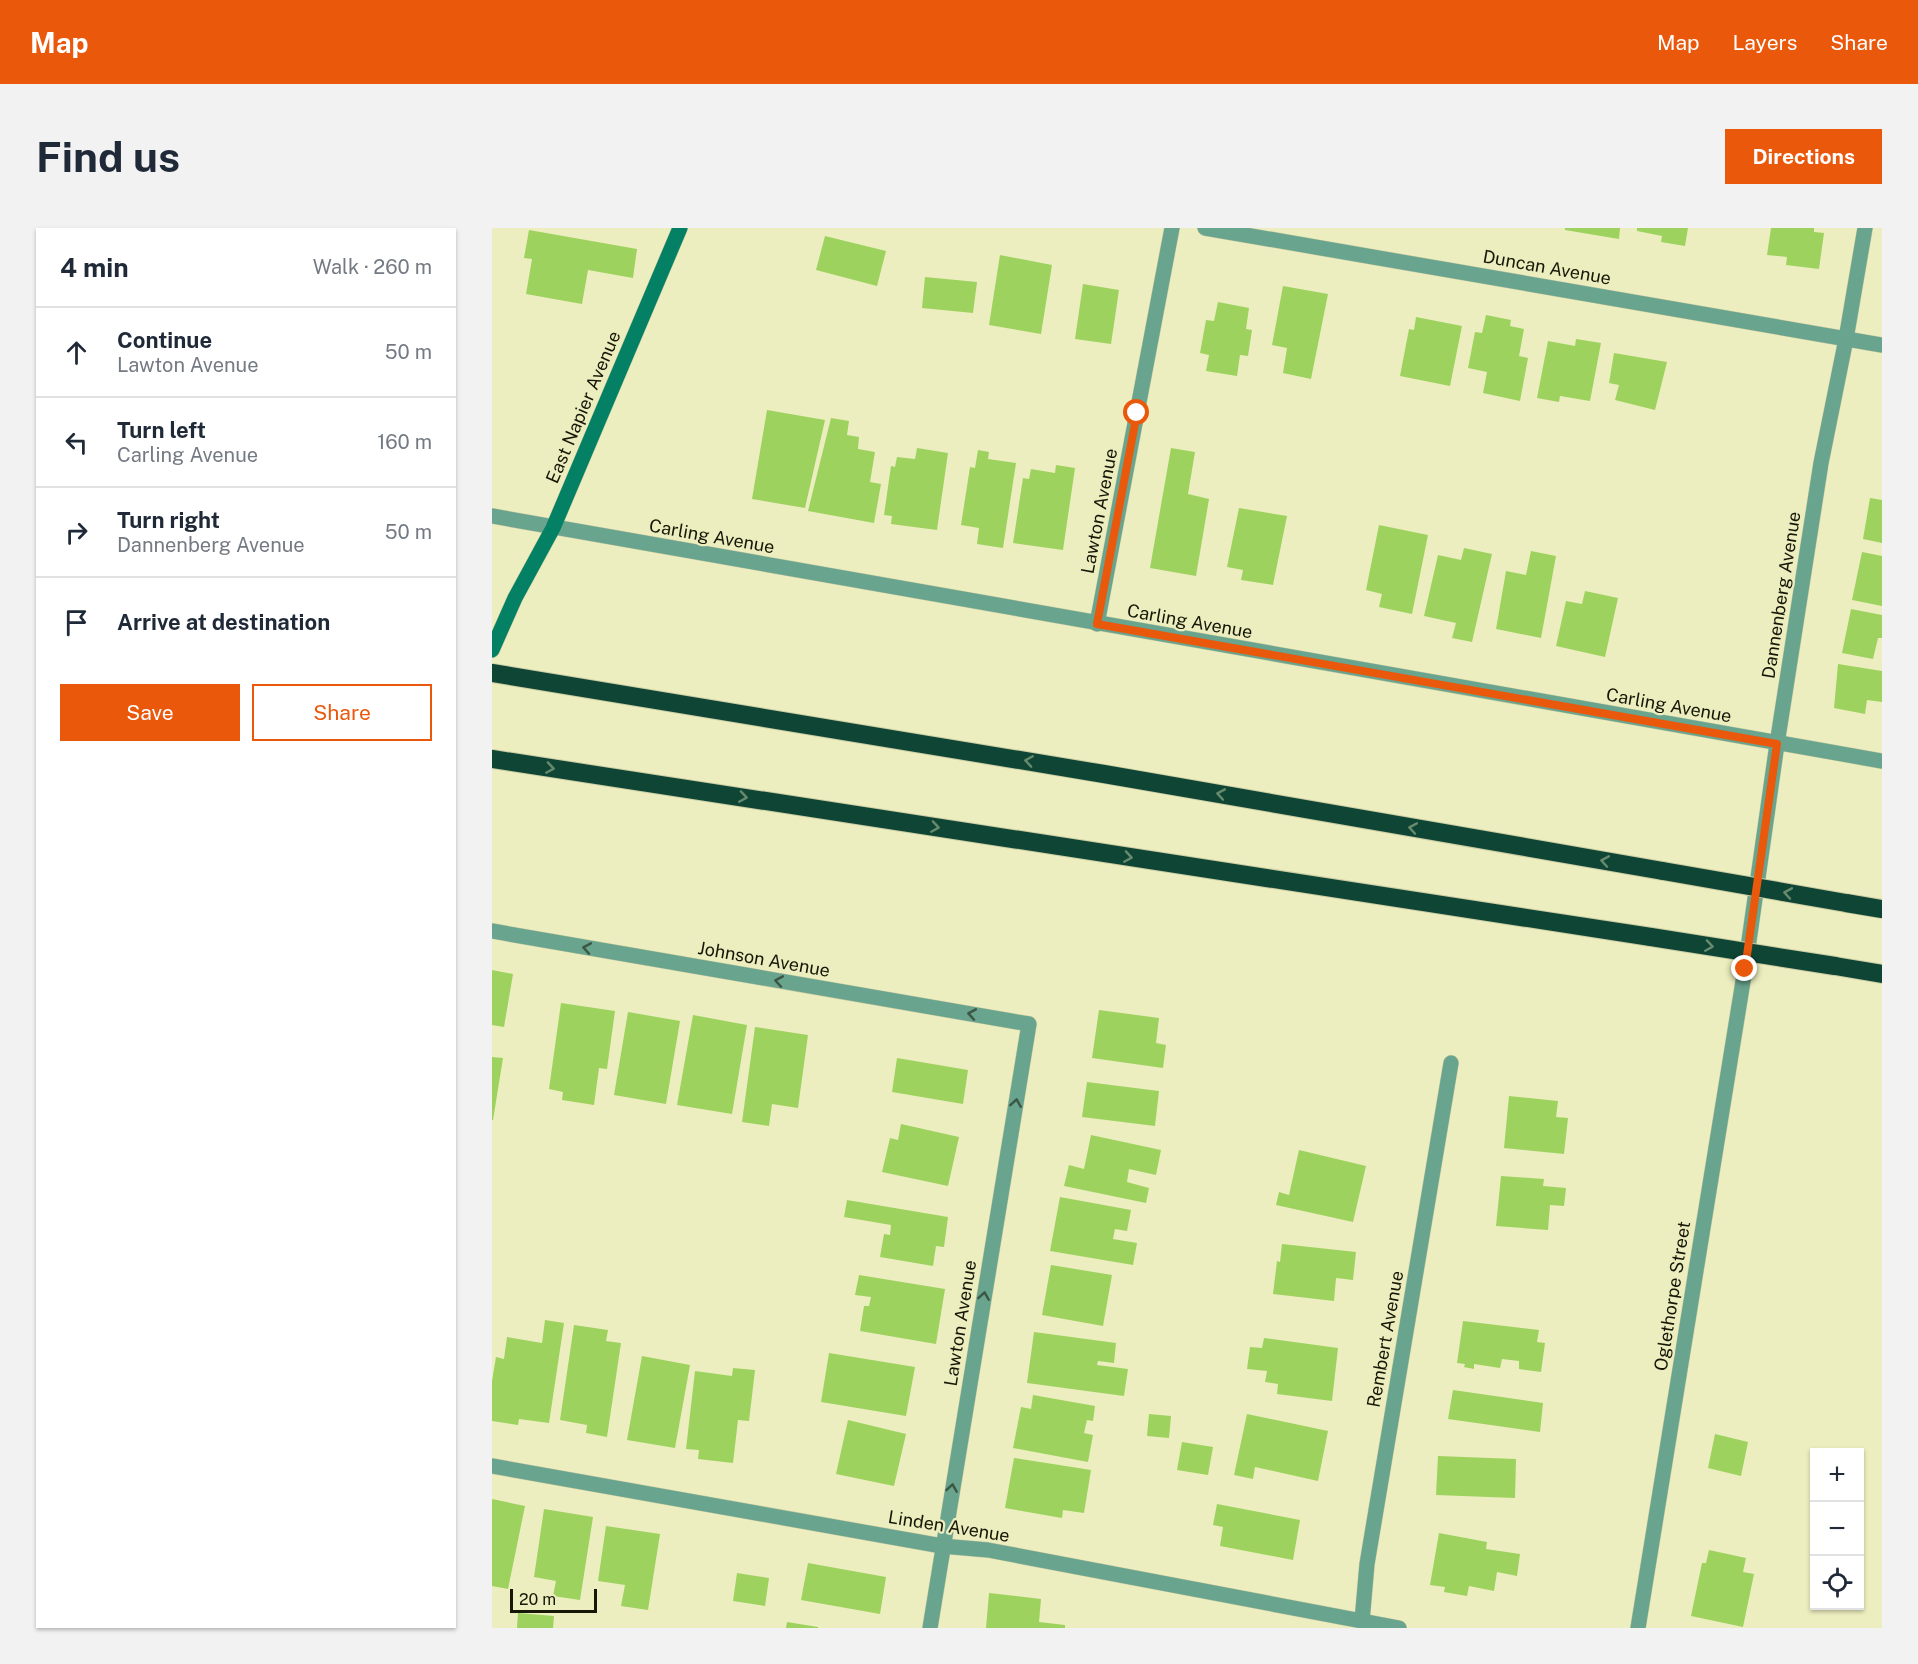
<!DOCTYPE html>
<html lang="en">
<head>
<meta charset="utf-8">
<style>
  body { margin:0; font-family:"Public Sans",sans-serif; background:#f2f2f3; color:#1f2937 }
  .controls { position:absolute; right:18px; bottom:18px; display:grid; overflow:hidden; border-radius:0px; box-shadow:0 2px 4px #0004 }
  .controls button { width:54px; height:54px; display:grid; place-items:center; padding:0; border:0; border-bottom:2px solid #e0e1e3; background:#fff; color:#1f2937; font:30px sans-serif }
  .scale { position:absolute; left:18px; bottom:15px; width:87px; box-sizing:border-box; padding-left:6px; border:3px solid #171707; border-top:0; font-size:16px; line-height:21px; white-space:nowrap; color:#171707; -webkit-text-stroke:4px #eceebf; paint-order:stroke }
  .stop { position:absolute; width:18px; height:18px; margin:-14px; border:4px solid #ea580c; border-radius:50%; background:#fff }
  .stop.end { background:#ea580c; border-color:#fff; box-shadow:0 2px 6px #0008 }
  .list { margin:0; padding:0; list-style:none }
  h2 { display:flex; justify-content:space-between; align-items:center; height:78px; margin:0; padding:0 24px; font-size:26px }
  h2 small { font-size:20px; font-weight:400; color:#747a83 }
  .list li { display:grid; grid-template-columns:39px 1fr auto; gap:18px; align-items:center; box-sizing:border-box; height:90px; padding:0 24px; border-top:2px solid #e0e1e3 }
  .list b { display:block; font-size:22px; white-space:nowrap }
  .list p { margin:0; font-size:20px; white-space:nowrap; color:#747a83 }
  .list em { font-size:20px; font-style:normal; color:#747a83 }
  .actions { display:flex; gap:12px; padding:18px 24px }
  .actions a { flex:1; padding:14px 0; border:2px solid #ea580c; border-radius:0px; text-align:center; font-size:21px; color:#ea580c }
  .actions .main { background:#ea580c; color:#fff }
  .icon { flex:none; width:33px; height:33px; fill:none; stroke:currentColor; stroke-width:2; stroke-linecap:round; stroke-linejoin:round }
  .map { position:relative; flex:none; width:1390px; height:1400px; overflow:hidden; border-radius:0px }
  header { display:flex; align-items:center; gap:36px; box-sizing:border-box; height:84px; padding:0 30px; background:#ea580c; color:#fff }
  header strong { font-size:28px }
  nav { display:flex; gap:33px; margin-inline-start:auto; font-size:21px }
  .intro { display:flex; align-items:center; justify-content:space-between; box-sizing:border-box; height:144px; padding:0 36px }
  h1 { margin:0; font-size:42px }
  .button { padding:15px 27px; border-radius:0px; background:#ea580c; color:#fff; font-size:21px; font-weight:700 }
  main { display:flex; gap:36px; padding:0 36px }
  aside { flex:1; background:#fff; border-radius:0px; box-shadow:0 2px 4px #0004 }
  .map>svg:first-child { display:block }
  .building { fill:#9ed25f }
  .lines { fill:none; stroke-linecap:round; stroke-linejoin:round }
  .street-casing { stroke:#cacca2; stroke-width:16 }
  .secondary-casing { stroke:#cacca2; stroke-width:16 }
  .highway-casing { stroke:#cacca2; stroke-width:20 }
  .street { stroke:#69a48f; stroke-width:15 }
  .secondary { stroke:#048164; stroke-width:15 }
  .highway { stroke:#0e4535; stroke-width:18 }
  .highway-bridge-casing { stroke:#cacca2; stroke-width:20; stroke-linecap:butt }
  .highway-bridge { stroke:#0e4535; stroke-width:18 }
  .oneway { stroke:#67896c }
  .oneway2 { stroke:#3c5644 }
  .route { stroke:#ea580c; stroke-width:8 }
  .labels { text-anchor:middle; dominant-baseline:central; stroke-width:4.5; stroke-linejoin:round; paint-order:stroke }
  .street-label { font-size:18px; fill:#171707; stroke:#eceebf }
</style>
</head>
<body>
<header>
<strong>Map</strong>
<nav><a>Map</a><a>Layers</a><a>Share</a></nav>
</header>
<div class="intro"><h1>Find us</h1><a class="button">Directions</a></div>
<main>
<aside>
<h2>4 min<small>Walk · 260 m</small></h2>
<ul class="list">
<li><svg class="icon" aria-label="ahead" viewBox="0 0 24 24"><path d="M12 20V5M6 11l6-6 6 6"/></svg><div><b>Continue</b><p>Lawton Avenue</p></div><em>50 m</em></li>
<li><svg class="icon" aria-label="left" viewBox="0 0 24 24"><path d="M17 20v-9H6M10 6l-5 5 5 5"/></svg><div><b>Turn left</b><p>Carling Avenue</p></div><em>160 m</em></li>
<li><svg class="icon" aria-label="right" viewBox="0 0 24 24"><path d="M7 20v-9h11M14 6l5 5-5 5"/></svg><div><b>Turn right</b><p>Dannenberg Avenue</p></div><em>50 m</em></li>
<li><svg class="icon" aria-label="arrive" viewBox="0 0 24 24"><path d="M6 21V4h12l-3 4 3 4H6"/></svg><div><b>Arrive at destination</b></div></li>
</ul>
<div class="actions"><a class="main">Save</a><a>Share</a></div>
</aside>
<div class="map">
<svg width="1390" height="1400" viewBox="0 0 1390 1400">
  <rect width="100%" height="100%" fill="#eceebf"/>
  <g class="building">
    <path d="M1073 0H1128L1127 11 1073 2Z"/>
    <path d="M1145 0H1196L1193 18 1169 14 1170 8 1145 3Z"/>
    <path d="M1279 0H1322V4L1332 5 1327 41 1294 37 1295 29 1275 27Z"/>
    <path d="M37 2 145 21 141 50 96 42 90 76 34 66 40 31 32 30Z"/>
    <path d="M333 8 394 23 385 58 324 42Z"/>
    <path d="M508 27 560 37 549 106 497 97Z"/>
    <path d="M433 49 485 54 481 85 430 80Z"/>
    <path d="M591 56 627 62 619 116 583 111Z"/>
    <path d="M791 58 836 66 819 151 791 145 795 120 780 117Z"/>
    <path d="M726 74 757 80 754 101 760 102 756 128 748 127 745 148 714 143 717 127 708 125 714 92 722 93Z"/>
    <path d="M994 87 1019 92 1018 98 1032 101 1027 128 1036 130 1028 173 991 165 995 144 976 140 983 104 990 105Z"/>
    <path d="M924 89 970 98 958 158 908 148 917 101 922 102Z"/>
    <path d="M1084 111 1109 115 1098 173 1068 168 1067 174 1045 170 1056 113 1083 118Z"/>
    <path d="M1122 125 1175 134 1163 182 1123 172 1127 157 1117 155Z"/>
    <path d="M275 182 333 192 313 280 260 271Z"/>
    <path d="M339 190 357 193 355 207 367 209 366 221 383 224 378 254 389 256 382 295 316 283Z"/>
    <path d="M425 220 456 225 445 302 399 296 400 288 392 287 399 238 403 239 405 229 423 231Z"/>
    <path d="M679 220 703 224 696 266 717 271 704 348 658 340Z"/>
    <path d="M486 222 497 224 496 231 524 235 511 320 485 316 487 300 469 297 478 239 483 240Z"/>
    <path d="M564 237 583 240 571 322 521 315 531 250 537 251 539 241 563 245Z"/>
    <path d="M1378 270 1390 272V315L1371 311Z"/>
    <path d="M747 280 795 288 781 357 749 352 751 342 735 339Z"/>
    <path d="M887 297 936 307 920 386 887 379 890 366 874 362Z"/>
    <path d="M972 320 1000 326 980 414 960 410 964 395 932 388 946 327 969 332Z"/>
    <path d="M1039 323 1064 328 1049 410 1004 401 1014 343 1034 347Z"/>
    <path d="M1370 324 1390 328V378L1360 372Z"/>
    <path d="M1093 363 1126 370 1113 429 1064 418 1074 373 1090 376Z"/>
    <path d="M1359 381 1390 387V410H1386L1381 431 1350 425Z"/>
    <path d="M1346 436 1390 443V474L1375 472 1373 486 1342 480Z"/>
    <path d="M0 742 21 746 12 799 0 797Z"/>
    <path d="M69 775 123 783 115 841 107 840 102 877 70 872 71 864 57 861Z"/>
    <path d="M607 782 667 790 664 815 674 817 671 840 600 830Z"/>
    <path d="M136 784 188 793 174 876 122 867Z"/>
    <path d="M201 787 255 797 240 886 185 877Z"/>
    <path d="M263 799 316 807 306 880 280 876 277 898 250 894Z"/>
    <path d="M0 829 11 830 1 892H0Z"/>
    <path d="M405 830 476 842 471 876 400 864Z"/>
    <path d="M595 854 667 863 663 898 590 889Z"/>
    <path d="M1017 868 1066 873 1064 889 1076 890 1072 926 1012 920Z"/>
    <path d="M409 896 467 909 456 958 390 944 398 910 406 912Z"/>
    <path d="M599 907 669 922 664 947 637 941 635 954 657 960 654 975 572 958 577 937 592 941Z"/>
    <path d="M807 922 874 938 861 994 784 977 787 964 797 967Z"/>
    <path d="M1009 948 1052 951 1051 958 1074 960 1072 978 1058 977 1056 1002 1004 998Z"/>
    <path d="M568 969 639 982 635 1003 623 1001 621 1011 645 1015 641 1037 558 1023Z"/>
    <path d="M355 972 456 989 452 1019 444 1018 441 1038 388 1029 392 1006 398 1007 399 997 352 989Z"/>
    <path d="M790 1016 864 1024 861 1052 844 1050 842 1073 781 1066 785 1033 788 1034Z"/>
    <path d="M559 1037 620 1047 611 1098 550 1087Z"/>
    <path d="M367 1047 453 1061 444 1116 368 1103 372 1078H377L379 1069 363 1067Z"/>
    <path d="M53 1092 72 1095 57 1195 27 1191 26 1197 0 1193V1153L4 1129 12 1131 15 1109 50 1115Z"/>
    <path d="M971 1093 1047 1102 1045 1114 1053 1115 1049 1144 1027 1141V1133L1010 1131 1008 1140 982 1136V1141L972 1139 973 1136 965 1135Z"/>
    <path d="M82 1097 116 1102 114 1113 129 1115 115 1209 94 1205 95 1197 68 1192Z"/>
    <path d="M542 1104 624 1115 622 1135 606 1133 605 1137 636 1141 632 1168 535 1155Z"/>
    <path d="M772 1110 846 1120 840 1173 785 1166 786 1156 773 1154 775 1143 755 1141 758 1119 770 1120Z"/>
    <path d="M337 1125 423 1139 414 1188 329 1174Z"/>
    <path d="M150 1128 198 1137 183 1220 135 1212Z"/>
    <path d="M241 1140 263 1142 257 1193 246 1192 241 1235 206 1231 207 1222 194 1221 203 1143 240 1148Z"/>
    <path d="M961 1162 1051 1175 1048 1204 956 1191Z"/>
    <path d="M541 1167 603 1178 601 1193 595 1192 592 1205 601 1207 596 1234 521 1220 529 1179 539 1181Z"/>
    <path d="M657 1186 679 1188 677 1210 655 1208Z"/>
    <path d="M755 1186 836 1203 826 1253 763 1239 761 1251 742 1247Z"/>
    <path d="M356 1192 414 1206 402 1258 344 1246Z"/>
    <path d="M1223 1206 1256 1214 1249 1248 1216 1240Z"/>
    <path d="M690 1214 721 1219 716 1247 685 1242Z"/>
    <path d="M946 1228 1024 1231 1023 1270 944 1267Z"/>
    <path d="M522 1230 599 1242 592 1285 571 1282 570 1290 513 1280Z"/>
    <path d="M0 1271 33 1278 16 1361 0 1358Z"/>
    <path d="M725 1276 808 1292 801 1332 728 1318 731 1299 721 1297Z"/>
    <path d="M52 1281 101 1289 88 1372 61 1368 64 1353 42 1349Z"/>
    <path d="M114 1298 168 1306 156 1382 129 1378 133 1357 106 1353Z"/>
    <path d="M947 1305 995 1314 994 1321 1028 1326 1025 1348 1005 1344 1002 1363 977 1358 975 1368 952 1364 953 1359 938 1357Z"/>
    <path d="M1217 1322 1254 1330 1251 1344 1262 1346 1251 1399 1199 1388 1210 1335H1214Z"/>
    <path d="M316 1335 394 1349 388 1386 309 1372Z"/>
    <path d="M245 1345 277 1350 273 1378 241 1373Z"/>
    <path d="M497 1365 549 1371 547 1394 573 1397V1400H494Z"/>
    <path d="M26 1385 62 1388 61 1400H25Z"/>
    <path d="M295 1394 326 1399V1400H294Z"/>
  </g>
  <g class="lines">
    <g class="street-casing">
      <g id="street">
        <path d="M713 0 1390 117"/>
        <path d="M0 288 1390 533"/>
        <path d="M605 396 680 0"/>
        <path d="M0 703 537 796 438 1400"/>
        <path d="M0 1238 450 1318 496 1322 907 1400"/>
        <path d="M870 1393 875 1336 959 835"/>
        <path d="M1146 1400 1253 741 1285 516 1329 235 1354 111 1373 0"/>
      </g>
    </g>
    <g class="secondary-casing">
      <path id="secondary" d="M0 422 23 370 61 300 188 0"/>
    </g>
    <g class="highway-casing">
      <g id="highway">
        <path d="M0 445 612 546 1171 643"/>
        <path d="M0 531 1159 709"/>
        <path d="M1354 675 1390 681"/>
        <path d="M1343 738 1390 746"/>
      </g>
    </g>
    <use href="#street" class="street"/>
    <use href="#secondary" class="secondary"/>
    <use href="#highway" class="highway"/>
    <g class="highway-bridge-casing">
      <g id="highway-bridge">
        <path d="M1171 643 1354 675"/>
        <path d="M1159 709 1343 738"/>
      </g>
    </g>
    <use href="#highway-bridge" class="highway-bridge"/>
  </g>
  <defs><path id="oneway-chevron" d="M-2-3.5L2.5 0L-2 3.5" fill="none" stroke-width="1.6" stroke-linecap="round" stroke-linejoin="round" transform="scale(1.5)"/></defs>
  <g class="oneway">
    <use href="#oneway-chevron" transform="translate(537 533) rotate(-171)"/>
    <use href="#oneway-chevron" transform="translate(58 540) rotate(9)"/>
    <use href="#oneway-chevron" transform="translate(729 566) rotate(-170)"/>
    <use href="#oneway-chevron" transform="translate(251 569) rotate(9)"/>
    <use href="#oneway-chevron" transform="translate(443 599) rotate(9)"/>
    <use href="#oneway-chevron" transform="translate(921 600) rotate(-170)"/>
    <use href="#oneway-chevron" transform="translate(636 629) rotate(9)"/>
    <use href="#oneway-chevron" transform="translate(1113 633) rotate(-170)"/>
    <use href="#oneway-chevron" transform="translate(1296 665) rotate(-170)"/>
    <use href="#oneway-chevron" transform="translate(1217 718) rotate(9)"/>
  </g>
  <g class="oneway2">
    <use href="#oneway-chevron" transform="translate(95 720) rotate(-170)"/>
    <use href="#oneway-chevron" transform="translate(287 753) rotate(-170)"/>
    <use href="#oneway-chevron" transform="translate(480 786) rotate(-170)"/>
    <use href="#oneway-chevron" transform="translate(524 875) rotate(-81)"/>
    <use href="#oneway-chevron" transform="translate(492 1068) rotate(-81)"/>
    <use href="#oneway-chevron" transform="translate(460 1260) rotate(-81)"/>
  </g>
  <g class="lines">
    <path class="route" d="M645 185 605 396 1285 516 1253 741"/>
  </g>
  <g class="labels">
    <g class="street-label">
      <text transform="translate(1055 39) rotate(10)">Duncan Avenue</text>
      <text transform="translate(91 179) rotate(-67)">East Napier Avenue</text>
      <text transform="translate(607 283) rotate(-79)">Lawton Avenue</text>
      <text transform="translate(220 308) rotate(10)">Carling Avenue</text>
      <text transform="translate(1289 367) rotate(-81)">Dannenberg Avenue</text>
      <text transform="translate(698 393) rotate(10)">Carling Avenue</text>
      <text transform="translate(1177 477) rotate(10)">Carling Avenue</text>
      <text transform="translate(272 731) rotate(10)">Johnson Avenue</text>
      <text transform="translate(1180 1068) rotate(-81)">Oglethorpe Street</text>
      <text transform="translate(468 1095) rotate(-81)">Lawton Avenue</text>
      <text transform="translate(893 1111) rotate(-80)">Rembert Avenue</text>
      <text transform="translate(457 1298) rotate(9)">Linden Avenue</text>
    </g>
  </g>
</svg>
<div class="controls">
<button>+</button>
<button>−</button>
<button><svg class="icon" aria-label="locate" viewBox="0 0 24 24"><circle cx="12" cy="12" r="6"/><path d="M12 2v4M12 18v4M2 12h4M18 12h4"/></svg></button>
</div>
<div class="scale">20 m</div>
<div class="stop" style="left:645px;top:185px"></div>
<div class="stop end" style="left:1253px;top:741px"></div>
</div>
</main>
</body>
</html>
